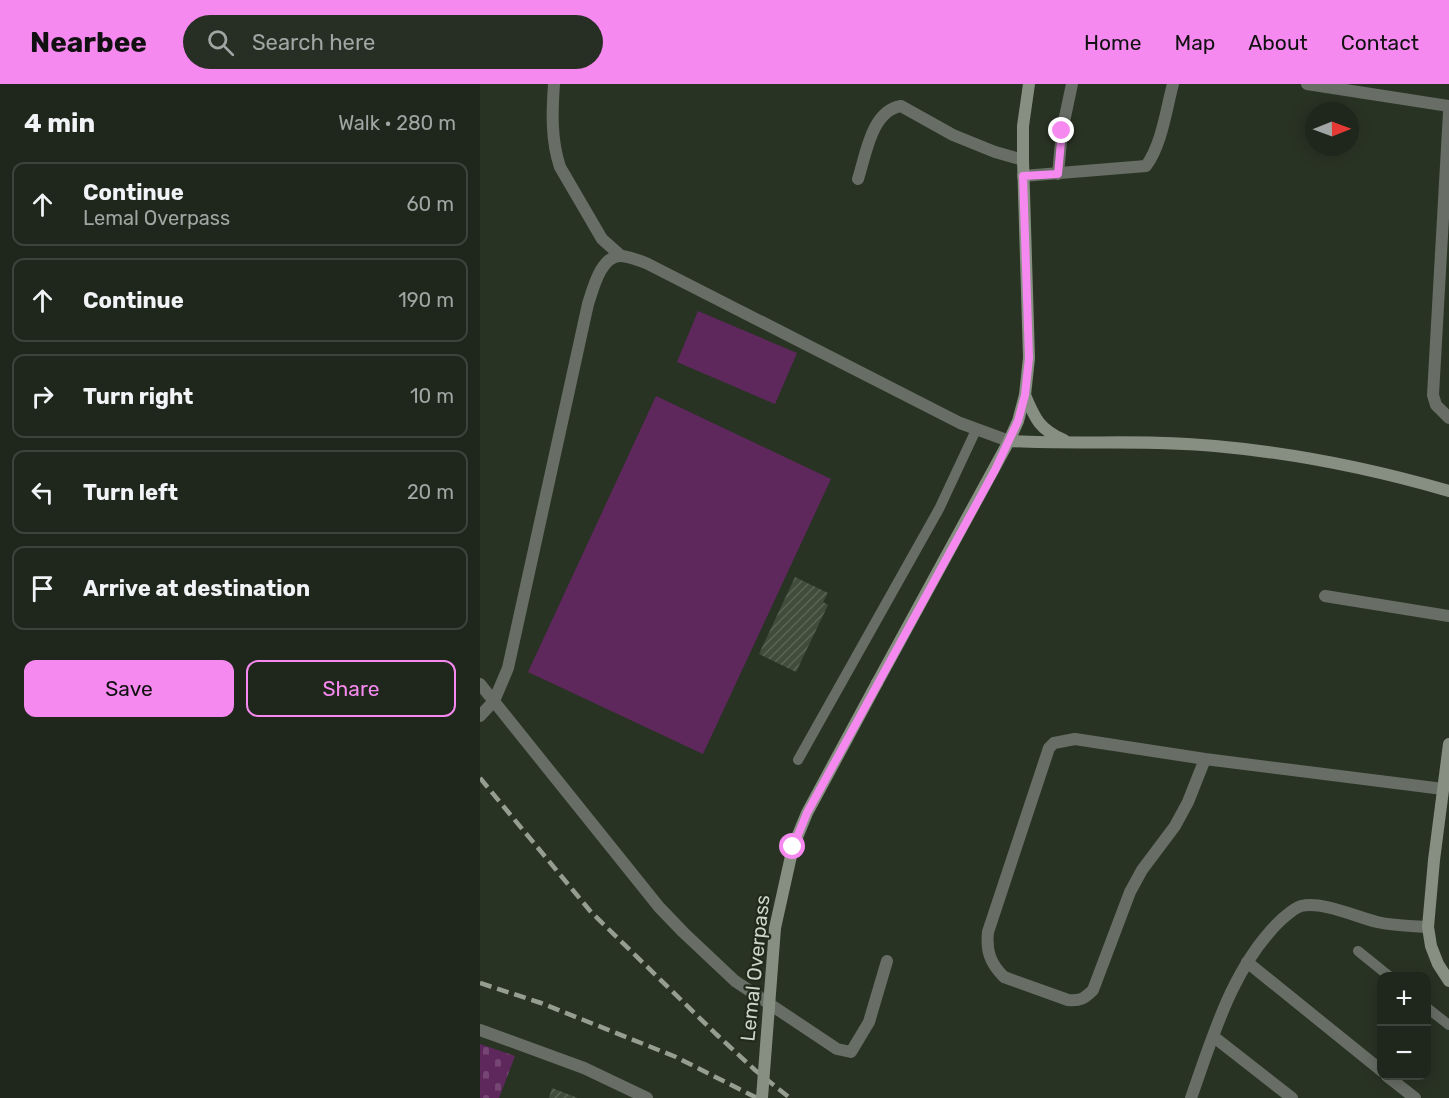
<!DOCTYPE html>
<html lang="en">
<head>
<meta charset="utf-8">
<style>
  body { margin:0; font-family:Rubik,sans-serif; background:#272e24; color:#f1f3f6 }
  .controls { position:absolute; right:18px; bottom:18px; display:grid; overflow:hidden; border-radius:12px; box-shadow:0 3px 15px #0003 }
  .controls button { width:54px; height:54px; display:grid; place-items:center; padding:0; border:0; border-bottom:2px solid #3c433a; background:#1f261b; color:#f1f3f6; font:30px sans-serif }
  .compass { position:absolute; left:825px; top:18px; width:54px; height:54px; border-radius:50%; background:#1f261b; box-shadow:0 3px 15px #0003; rotate:89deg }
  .stop { position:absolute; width:18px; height:18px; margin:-14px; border:4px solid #f589ef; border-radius:50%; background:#fff }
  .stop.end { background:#f589ef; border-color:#fff; box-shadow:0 2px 6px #0008 }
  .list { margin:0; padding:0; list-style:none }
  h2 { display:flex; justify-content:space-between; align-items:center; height:78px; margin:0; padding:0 24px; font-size:26px }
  h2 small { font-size:20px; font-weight:400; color:#a1a5a3 }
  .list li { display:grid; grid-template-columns:39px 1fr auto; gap:18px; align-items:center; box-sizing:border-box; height:84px; margin:0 12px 12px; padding:0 12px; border:2px solid #3c433a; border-radius:12px }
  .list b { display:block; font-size:22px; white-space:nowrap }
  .list p { margin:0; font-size:20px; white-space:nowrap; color:#a1a5a3 }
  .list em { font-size:20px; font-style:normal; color:#a1a5a3 }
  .actions { display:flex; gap:12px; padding:18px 24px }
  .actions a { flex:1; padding:14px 0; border:2px solid #f589ef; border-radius:12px; text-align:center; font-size:21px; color:#f589ef }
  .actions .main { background:#f589ef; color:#111 }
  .icon { flex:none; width:33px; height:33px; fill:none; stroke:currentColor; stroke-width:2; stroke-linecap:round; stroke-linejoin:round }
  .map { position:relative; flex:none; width:969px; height:1014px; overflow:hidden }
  header { display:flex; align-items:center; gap:36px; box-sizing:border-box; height:84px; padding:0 30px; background:#f589ef; color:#111 }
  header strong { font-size:28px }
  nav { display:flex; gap:33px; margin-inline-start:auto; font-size:21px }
  .search { width:420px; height:54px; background:#272e24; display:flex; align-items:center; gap:15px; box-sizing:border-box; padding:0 21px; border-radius:33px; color:#a1a5a3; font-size:22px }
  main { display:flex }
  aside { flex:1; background:#1f261b }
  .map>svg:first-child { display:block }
  .cemetery { fill:url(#cemetery-stones) }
  .garden { fill:#5f285d }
  .building { fill:url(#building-hatch) }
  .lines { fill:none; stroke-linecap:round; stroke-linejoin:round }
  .lane { stroke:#686d65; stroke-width:10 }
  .street { stroke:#686d65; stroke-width:12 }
  .secondary { stroke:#878f82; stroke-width:12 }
  .rail { stroke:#969e92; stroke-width:4.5; stroke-dasharray:12 6; stroke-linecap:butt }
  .secondary-bridge { stroke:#878f82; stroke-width:12 }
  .route { stroke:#f589ef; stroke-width:8 }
  .labels { text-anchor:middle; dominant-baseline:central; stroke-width:4.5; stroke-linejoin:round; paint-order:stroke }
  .street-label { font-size:20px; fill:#cdd4ca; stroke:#20291a }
</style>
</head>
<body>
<header>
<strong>Nearbee</strong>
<div class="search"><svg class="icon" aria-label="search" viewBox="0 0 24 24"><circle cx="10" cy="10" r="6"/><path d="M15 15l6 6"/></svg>Search here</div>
<nav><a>Home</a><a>Map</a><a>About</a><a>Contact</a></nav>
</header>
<main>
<aside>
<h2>4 min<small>Walk · 280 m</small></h2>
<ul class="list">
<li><svg class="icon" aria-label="ahead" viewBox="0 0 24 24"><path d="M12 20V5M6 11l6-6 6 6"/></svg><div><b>Continue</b><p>Lemal Overpass</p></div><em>60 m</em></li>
<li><svg class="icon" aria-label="ahead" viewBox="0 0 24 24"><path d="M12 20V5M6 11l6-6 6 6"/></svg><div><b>Continue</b></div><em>190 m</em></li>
<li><svg class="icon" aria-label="right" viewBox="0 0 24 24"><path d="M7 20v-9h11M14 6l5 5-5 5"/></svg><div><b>Turn right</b></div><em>10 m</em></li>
<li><svg class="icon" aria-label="left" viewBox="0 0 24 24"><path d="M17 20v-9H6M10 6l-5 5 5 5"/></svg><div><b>Turn left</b></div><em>20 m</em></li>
<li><svg class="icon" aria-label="arrive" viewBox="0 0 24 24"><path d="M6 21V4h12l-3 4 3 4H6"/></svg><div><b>Arrive at destination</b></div></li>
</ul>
<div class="actions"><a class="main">Save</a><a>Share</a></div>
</aside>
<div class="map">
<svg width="969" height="1014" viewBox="0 0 969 1014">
  <defs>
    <pattern id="cemetery-stones" width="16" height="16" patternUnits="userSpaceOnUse" patternTransform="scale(1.5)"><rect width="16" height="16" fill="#5f285d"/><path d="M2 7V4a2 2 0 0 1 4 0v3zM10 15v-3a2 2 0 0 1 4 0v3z" fill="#754673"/></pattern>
    <pattern id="building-hatch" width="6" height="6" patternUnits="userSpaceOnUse" patternTransform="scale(1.5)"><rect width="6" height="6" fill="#414c3b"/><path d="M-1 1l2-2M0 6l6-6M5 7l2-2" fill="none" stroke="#5b6556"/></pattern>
  </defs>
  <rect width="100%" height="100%" fill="#293324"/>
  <path class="cemetery" d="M0 960 35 972 19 1014H0Z"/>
  <g class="garden">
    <path d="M218 227 317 269 295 320 197 278Z"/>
    <path d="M176 312 351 395 223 670 48 588Z"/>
  </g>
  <g class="building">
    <path d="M315 493 348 509 343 518 348 521 316 588 279 570Z"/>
    <path d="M72 1004 98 1014H69Z"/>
  </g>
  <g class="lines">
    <g class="lane">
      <path d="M318 676 459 425 496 346"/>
      <path d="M878 867 909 892"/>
      <path d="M946 923 969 941"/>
    </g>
    <g class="street">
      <path d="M74 0C72 28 71 56 80 83L122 155 140 171"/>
      <path d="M827 0 969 22"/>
      <path d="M969 28 953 311 956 321 969 334"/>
      <path d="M578 90 582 47 592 0"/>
      <path d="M543 92 666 82C682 60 686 26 693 0"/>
      <path d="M378 95C386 71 391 27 421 22L473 51 515 68 543 76"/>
      <path d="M845 512 969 532"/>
      <path d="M0 600 179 823 203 848 255 897 357 965 371 968 389 938 407 877"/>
      <path d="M0 632 14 617 28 584 108 220C113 205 121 170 142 172 150 173 158 176 166 179L480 339 529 357"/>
      <path d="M725 675 708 718 695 742 662 786 650 808 613 906C604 915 600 917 588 916L524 893C510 879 506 867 508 848L569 664 574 659 595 655 725 675 963 705"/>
      <path d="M767 878 902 987"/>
      <path d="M0 946 104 984 167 1014"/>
      <path d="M734 953 812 1014"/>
      <path d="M907 992 935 1014"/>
      <path d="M711 1014C733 952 753 881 802 835 807 831 814 824 821 822 842 817 877 833 897 838 914 842 931 842 948 843"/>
    </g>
    <g class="secondary">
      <path d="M545 311C555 335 560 346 584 356"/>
      <path d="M529 357C598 361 667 355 735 362 814 369 893 385 969 407"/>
      <path d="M397 599 529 357 538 337 545 311 549 274 543 76V42L549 0"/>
      <path d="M969 660 954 776 948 843 951 862 958 880 969 897"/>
    </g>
    <g class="rail">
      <path d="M0 694 111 828 236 950 275 986 310 1014"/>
      <path d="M0 899 61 919 196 973 277 1014"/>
    </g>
    <path class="secondary-bridge" d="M282 1014 295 844 313 763 327 729 397 599"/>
  </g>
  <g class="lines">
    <path class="route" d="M313 763 327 729 515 386 538 337 545 311 549 274 543 92 578 90 582 47"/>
  </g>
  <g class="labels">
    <g class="street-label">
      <text transform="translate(275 884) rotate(-84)">Lemal Overpass</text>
    </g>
  </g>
</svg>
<div class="controls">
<button>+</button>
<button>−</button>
</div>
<svg class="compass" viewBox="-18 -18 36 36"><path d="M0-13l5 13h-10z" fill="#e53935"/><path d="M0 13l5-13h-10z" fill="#a1a5a3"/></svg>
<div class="stop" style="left:313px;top:763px"></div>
<div class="stop end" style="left:582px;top:47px"></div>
</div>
</main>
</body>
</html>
